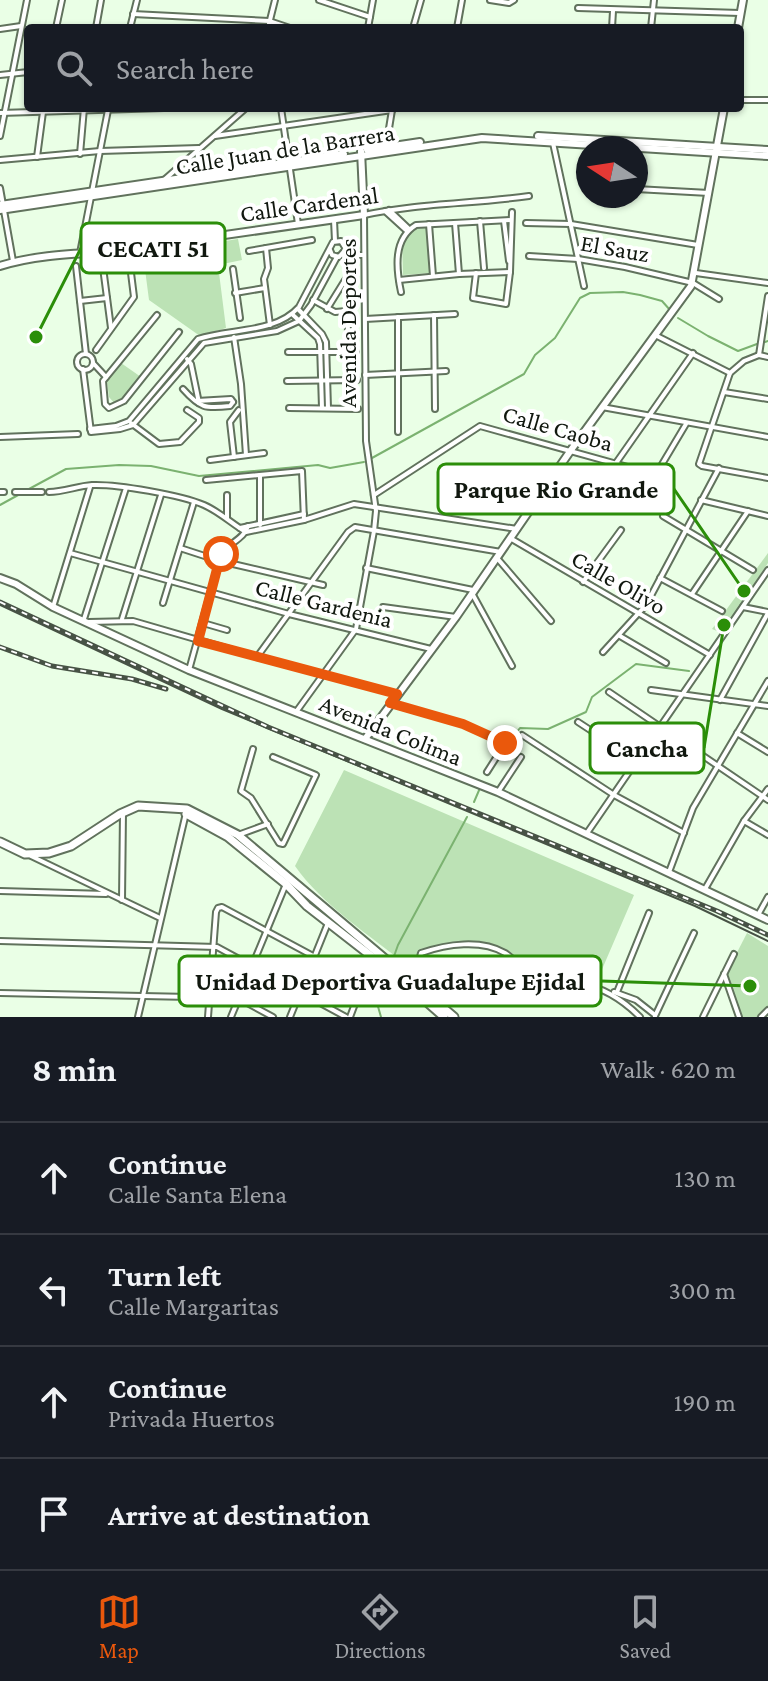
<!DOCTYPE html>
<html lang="en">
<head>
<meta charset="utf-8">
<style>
  body { margin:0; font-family:"Crimson Pro",serif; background:#242831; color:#f1f3f6 }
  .compass { position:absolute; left:576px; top:136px; width:72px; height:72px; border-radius:50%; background:#171b24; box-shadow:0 2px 6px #0004; rotate:282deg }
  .stop { position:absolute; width:24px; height:24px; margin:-18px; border:6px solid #ea580c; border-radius:50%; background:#fff }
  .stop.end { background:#ea580c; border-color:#fff; box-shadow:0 2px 8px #0008 }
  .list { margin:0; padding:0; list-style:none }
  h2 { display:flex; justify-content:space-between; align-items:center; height:104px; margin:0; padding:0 32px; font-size:34px }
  h2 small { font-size:26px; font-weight:400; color:#9ea1a6 }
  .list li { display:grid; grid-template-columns:52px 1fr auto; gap:24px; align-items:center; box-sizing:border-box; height:112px; padding:0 32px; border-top:2px solid #363941 }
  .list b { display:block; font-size:30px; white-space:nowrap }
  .list p { margin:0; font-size:26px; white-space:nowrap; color:#9ea1a6 }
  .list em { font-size:26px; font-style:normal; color:#9ea1a6 }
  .icon { flex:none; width:44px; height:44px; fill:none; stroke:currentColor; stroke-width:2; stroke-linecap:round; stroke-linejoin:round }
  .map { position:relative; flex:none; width:768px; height:1017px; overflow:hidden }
  .search { position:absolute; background:#171b24; box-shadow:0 2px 6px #0004; left:24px; right:24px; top:24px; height:88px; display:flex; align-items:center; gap:20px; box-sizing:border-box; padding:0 28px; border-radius:8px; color:#9ea1a6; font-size:30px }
  .sheet { height:552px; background:#171b24 }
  nav { display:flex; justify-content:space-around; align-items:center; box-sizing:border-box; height:112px; border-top:2px solid #363941; background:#171b24; font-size:22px; color:#9ea1a6 }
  nav a { display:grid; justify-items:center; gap:4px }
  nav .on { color:#ea580c }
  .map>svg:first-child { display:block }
  .green { fill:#bce2b5 }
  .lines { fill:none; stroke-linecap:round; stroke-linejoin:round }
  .stream { stroke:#7bb270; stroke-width:2 }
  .street-casing { stroke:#61725d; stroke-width:8 }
  .secondary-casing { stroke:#61725d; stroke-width:10 }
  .primary-casing { stroke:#61725d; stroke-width:11 }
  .street { stroke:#fff; stroke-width:4 }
  .secondary { stroke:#fff; stroke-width:6 }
  .primary { stroke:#fff; stroke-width:7 }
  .tram { stroke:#475245; stroke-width:2 }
  .rail-casing { stroke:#475245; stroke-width:5 }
  .rail { stroke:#fff; stroke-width:2; stroke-dasharray:6; stroke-linecap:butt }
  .route { stroke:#ea580c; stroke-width:10 }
  .labels { text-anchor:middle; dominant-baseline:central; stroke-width:8; stroke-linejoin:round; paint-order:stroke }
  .street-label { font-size:24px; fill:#11180f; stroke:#fff }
  .leader { fill:none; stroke:#2b8e09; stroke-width:3 }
  .callout-dot { fill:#2b8e09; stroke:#fff; stroke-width:3 }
  .callout { fill:#fff; stroke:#2b8e09; stroke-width:3 }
  .callout-label { font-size:26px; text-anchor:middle; font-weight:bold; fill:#11180f }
</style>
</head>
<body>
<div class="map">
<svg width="768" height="1017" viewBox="0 0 768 1017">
  <rect width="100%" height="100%" fill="#eaffe6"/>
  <g class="green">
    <path d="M428 227 431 273 403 275 402 241 411 230Z"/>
    <path d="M238 239 242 260 218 265 226 328 200 336 149 300 143 254Z"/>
    <path d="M121 363 141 377 123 400 115 404 109 397 107 381Z"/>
    <path d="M768 553V563L722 633 712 629Z"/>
    <path d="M344 770 634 895 597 981 540 970 485 942 444 944 421 949 408 966C372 937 321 904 295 866Z"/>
    <path d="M747 933 768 946V1007L759 1017H742L727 972Z"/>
  </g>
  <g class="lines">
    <g class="stream">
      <path d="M678 318 708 336 738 351 757 344"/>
      <path d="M765 342 768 341"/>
      <path d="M372 458 524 374 535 355 555 338 580 298 590 293 623 292 640 295 662 301 670 310"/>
      <path d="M29 489 66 469 119 465 151 466 199 476 318 465 330 468 364 462"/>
      <path d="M0 505 20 494"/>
      <path d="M509 742 520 728 548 729 586 712 592 697 636 664 689 671"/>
      <path d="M474 802 480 788"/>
      <path d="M393 959 398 945 467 817"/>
      <path d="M381 1017 377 1003 388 974"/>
    </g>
    <g class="street-casing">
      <g id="street">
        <path d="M319 0 370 17"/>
        <path d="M490 0 509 3 514 0"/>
        <path d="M578 8 740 13"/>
        <path d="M133 14 269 21 290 28"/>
        <path d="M56 28 62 0"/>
        <path d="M96 28 101 0"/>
        <path d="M130 28 137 0"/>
        <path d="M268 28 275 0"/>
        <path d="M368 28 373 0"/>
        <path d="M413 28 421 0"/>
        <path d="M457 28 462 0"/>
        <path d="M612 28 613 11"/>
        <path d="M651 28 654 0"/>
        <path d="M0 29 21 26"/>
        <path d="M0 75 28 72"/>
        <path d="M740 100H768"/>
        <path d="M281 108 298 224"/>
        <path d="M0 113 164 108"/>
        <path d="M0 136 27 0"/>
        <path d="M215 136 392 110"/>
        <path d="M553 143 584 286"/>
        <path d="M386 147 392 110"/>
        <path d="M80 154 84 108"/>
        <path d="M37 157 43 112"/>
        <path d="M0 160 100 151 199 148"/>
        <path d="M164 180 246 108"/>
        <path d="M0 188 13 261"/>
        <path d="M636 189 709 193"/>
        <path d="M389 210 409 229"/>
        <path d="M385 211 407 231"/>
        <path d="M334 220 335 241"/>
        <path d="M480 221 484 268"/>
        <path d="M504 221 509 261"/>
        <path d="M455 223 459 274"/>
        <path d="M526 223 571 224 698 245"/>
        <path d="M429 224 433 276"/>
        <path d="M266 248 268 268 264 279 270 325"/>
        <path d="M249 251 312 240"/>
        <path d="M80 253 108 110"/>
        <path d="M343 255H364"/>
        <path d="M529 256 578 259 625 267 693 283 719 299"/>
        <path d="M102 260 111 328"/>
        <path d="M76 266 86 354"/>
        <path d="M233 269 240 318"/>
        <path d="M476 273 473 298 506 304 510 272 512 212"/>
        <path d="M696 273 768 283"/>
        <path d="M347 280 348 335"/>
        <path d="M399 280 459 274 510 272"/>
        <path d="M401 292C396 268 393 239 416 225L511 220"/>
        <path d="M235 293 265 288"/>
        <path d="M313 300 335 312 347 311"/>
        <path d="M80 301 107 298"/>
        <path d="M298 309 322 334 326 342 328 408"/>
        <path d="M327 309 345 280H347"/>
        <path d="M157 315 103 381 105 404 109 408 124 401 179 332"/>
        <path d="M293 315 318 338 320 344 322 408"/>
        <path d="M434 315 435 409"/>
        <path d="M398 317V432"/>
        <path d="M365 319 455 314"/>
        <path d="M655 335 730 373"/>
        <path d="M234 337 241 384 246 455"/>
        <path d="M96 350 134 297 129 257"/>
        <path d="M288 352H356"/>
        <circle cx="85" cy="362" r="8"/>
        <path d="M759 355 744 361 730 373 699 464 702 466 768 478"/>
        <path d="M759 355 768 296"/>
        <path d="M759 355 768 357"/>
        <path d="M187 359 191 364 199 403"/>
        <path d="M93 363 106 377"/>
        <path d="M83 369 91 432 120 429 133 425 204 343 277 331 299 321 311 305 337 257"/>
        <path d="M365 375 446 371"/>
        <path d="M287 381 357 380"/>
        <path d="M183 389C200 408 205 409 230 406L233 402"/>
        <path d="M724 392 768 399"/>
        <path d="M197 401 231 399 233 402"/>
        <path d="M602 407 768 437"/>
        <path d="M289 408 358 409"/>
        <path d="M131 423 159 444 180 442 199 422V418L187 410"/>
        <path d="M90 429 116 426 129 421 198 339C230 328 275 334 299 307L333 242 341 241 346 249 339 257 332 255 330 250"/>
        <path d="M0 437 78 434"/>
        <path d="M234 457 230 422 239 410"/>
        <path d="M210 460 264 453"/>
        <path d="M616 463 693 353"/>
        <path d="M260 475V525"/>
        <path d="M206 480 302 471 304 520"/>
        <path d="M0 492H4"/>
        <path d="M15 492H42"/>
        <path d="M49 492C64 492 77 486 92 485 117 484 181 495 204 505 220 512 232 524 246 532L304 520 354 504 517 529"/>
        <path d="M227 495V518"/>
        <path d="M374 495 480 426 653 474 658 471 686 424"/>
        <path d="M701 500 768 516"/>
        <path d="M667 508 663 516 753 570"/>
        <path d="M240 528 304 514"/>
        <path d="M510 538 710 655"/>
        <path d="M180 548 220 561 323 585"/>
        <path d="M70 553 289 614 431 649"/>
        <path d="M497 558 551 621"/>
        <path d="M366 568 473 590"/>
        <path d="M660 578 722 611"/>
        <path d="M583 582 621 530"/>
        <path d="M692 594 748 511"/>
        <path d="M473 595 512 666"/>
        <path d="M163 603 194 502"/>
        <path d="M53 607 90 487"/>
        <path d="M383 607 456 617"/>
        <path d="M743 607 768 612"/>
        <path d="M84 619 126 488"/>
        <path d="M122 619 161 495"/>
        <path d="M89 622 133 621 257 657 397 694"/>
        <path d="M203 623 227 630"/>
        <path d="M620 636 666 663"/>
        <path d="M603 652 646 605 719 468"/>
        <path d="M257 657 348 532 355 527 501 552"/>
        <path d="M189 670 221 554C228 544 245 538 248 526"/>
        <path d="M651 690 768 706"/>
        <path d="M609 692 768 800"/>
        <path d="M720 700 768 613"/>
        <path d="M392 704 463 724 505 743"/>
        <path d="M296 712 356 629 374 531 376 511 366 441 364 215C419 203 474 204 529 196"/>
        <path d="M578 722 636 760"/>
        <path d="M737 733 768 752"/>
        <path d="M522 735 614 795 684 833"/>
        <path d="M253 749 241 791 251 798 279 843 283 844 316 775 273 757"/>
        <path d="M487 772 508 739"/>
        <path d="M498 792 521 757"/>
        <path d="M744 821 768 835"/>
        <path d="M587 833 768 570"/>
        <path d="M238 835 268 824"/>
        <path d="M31 856 160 918"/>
        <path d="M669 872 693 808 768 681"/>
        <path d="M705 889 744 821 768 789"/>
        <path d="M0 891 106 894"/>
        <path d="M122 900 123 812"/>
        <path d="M758 915 768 897"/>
        <path d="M0 941 217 947 346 1017"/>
        <path d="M724 974 739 1017"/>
        <path d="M406 975 417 967 421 953C447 944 481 939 505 953 518 961 524 975 539 979 553 982 568 981 582 984 605 988 624 1001 640 1017"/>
        <path d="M614 992 636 1000 655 1015"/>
        <path d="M617 992 649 913"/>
        <path d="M0 993 238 998 273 1017"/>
        <path d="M655 1016 694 933"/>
        <path d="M138 1017 186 813"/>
        <path d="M208 1017 216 912 218 908 222 907 315 957"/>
        <path d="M231 1017 286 884"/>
        <path d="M290 1017 328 923"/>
        <path d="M350 1017 373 956"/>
        <path d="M703 1017 734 954"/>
        <path d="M761 1017 768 1010"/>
      </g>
    </g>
    <g class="secondary-casing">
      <g id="secondary">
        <path d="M738 28 743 0"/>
        <path d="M538 136 768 150"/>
        <path d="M367 150 420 142"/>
        <path d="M0 205 344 154"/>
        <path d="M0 210 482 138 768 156"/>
        <path d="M0 266C34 255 72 254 107 252L364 215 361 151"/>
        <path d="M0 578 16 584 53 607 189 670 498 792 768 920"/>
        <path d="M365 739 456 617 571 450 691 286 724 108"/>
      </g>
    </g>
    <g class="primary-casing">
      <g id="primary">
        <path d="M186 814 228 837 286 884 307 906 402 980 444 1017"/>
        <path d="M0 842 25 854 49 853 71 846 120 814 138 806 187 809 238 835 454 1017"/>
      </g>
    </g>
    <use href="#street" class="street"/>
    <use href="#secondary" class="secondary"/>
    <use href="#primary" class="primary"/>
    <path class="tram" d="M0 605 222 709 695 906 768 941"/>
    <g class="rail-casing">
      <g id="rail">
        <path d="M0 602 268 727 717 911 768 935"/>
        <path d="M0 647 52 666 132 679 166 689"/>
      </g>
    </g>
    <use href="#rail" class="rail"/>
  </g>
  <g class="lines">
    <path class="route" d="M221 554 198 641 397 694 390 703 463 724 505 743"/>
  </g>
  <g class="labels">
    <g class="street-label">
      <text transform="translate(285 149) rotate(-9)">Calle Juan de la Barrera</text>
      <text transform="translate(309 204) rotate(-8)">Calle Cardenal</text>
      <text transform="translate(615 248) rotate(10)">El Sauz</text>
      <text transform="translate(347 323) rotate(-90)">Avenida Deportes</text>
      <text transform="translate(558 428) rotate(16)">Calle Caoba</text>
      <text transform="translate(619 582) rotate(30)">Calle Olivo</text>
      <text transform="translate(324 603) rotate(14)">Calle Gardenia</text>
      <text transform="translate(391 730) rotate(22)">Avenida Colima</text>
    </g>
  </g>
  <path class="leader" d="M36 337L81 248M744 591L674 489M724 625L704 748M750 986L601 981"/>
  <g class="callout-dot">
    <circle cx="36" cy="337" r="8"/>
    <circle cx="744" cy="591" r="8"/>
    <circle cx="724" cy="625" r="8"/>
    <circle cx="750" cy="986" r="8"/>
  </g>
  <g class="callout">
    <rect x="81" y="223" width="144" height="50" rx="8"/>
    <rect x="438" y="464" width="236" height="50" rx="8"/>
    <rect x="590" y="723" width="114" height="50" rx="8"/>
    <rect x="179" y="956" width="422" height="50" rx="8"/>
  </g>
  <g class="callout-label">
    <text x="153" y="257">CECATI 51</text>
    <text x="556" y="498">Parque Rio Grande</text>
    <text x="647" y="757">Cancha</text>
    <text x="390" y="990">Unidad Deportiva Guadalupe Ejidal</text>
  </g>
</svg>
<svg class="compass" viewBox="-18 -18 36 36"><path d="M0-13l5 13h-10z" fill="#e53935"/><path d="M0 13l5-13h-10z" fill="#9ea1a6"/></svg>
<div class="stop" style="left:221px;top:554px"></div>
<div class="stop end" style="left:505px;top:743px"></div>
<div class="search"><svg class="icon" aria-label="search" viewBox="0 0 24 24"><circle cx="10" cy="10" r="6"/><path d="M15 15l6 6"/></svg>Search here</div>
</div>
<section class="sheet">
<h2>8 min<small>Walk · 620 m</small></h2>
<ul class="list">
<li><svg class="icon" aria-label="ahead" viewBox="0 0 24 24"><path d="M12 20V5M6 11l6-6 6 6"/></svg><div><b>Continue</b><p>Calle Santa Elena</p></div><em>130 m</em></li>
<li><svg class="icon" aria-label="left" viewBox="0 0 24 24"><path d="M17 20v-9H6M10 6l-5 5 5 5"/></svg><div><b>Turn left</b><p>Calle Margaritas</p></div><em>300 m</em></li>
<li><svg class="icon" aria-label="ahead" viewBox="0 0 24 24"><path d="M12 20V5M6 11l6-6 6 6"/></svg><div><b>Continue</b><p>Privada Huertos</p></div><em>190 m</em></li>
<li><svg class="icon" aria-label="arrive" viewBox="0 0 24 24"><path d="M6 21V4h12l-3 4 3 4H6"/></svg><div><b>Arrive at destination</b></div></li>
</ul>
</section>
<nav>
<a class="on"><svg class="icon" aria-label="map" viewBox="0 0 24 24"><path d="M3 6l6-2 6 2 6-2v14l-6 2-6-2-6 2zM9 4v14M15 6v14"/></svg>Map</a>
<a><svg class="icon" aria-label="directions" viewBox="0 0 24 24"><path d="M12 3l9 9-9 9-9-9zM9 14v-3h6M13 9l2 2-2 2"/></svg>Directions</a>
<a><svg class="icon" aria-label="saved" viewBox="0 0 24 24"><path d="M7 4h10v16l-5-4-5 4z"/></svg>Saved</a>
</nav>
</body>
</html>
